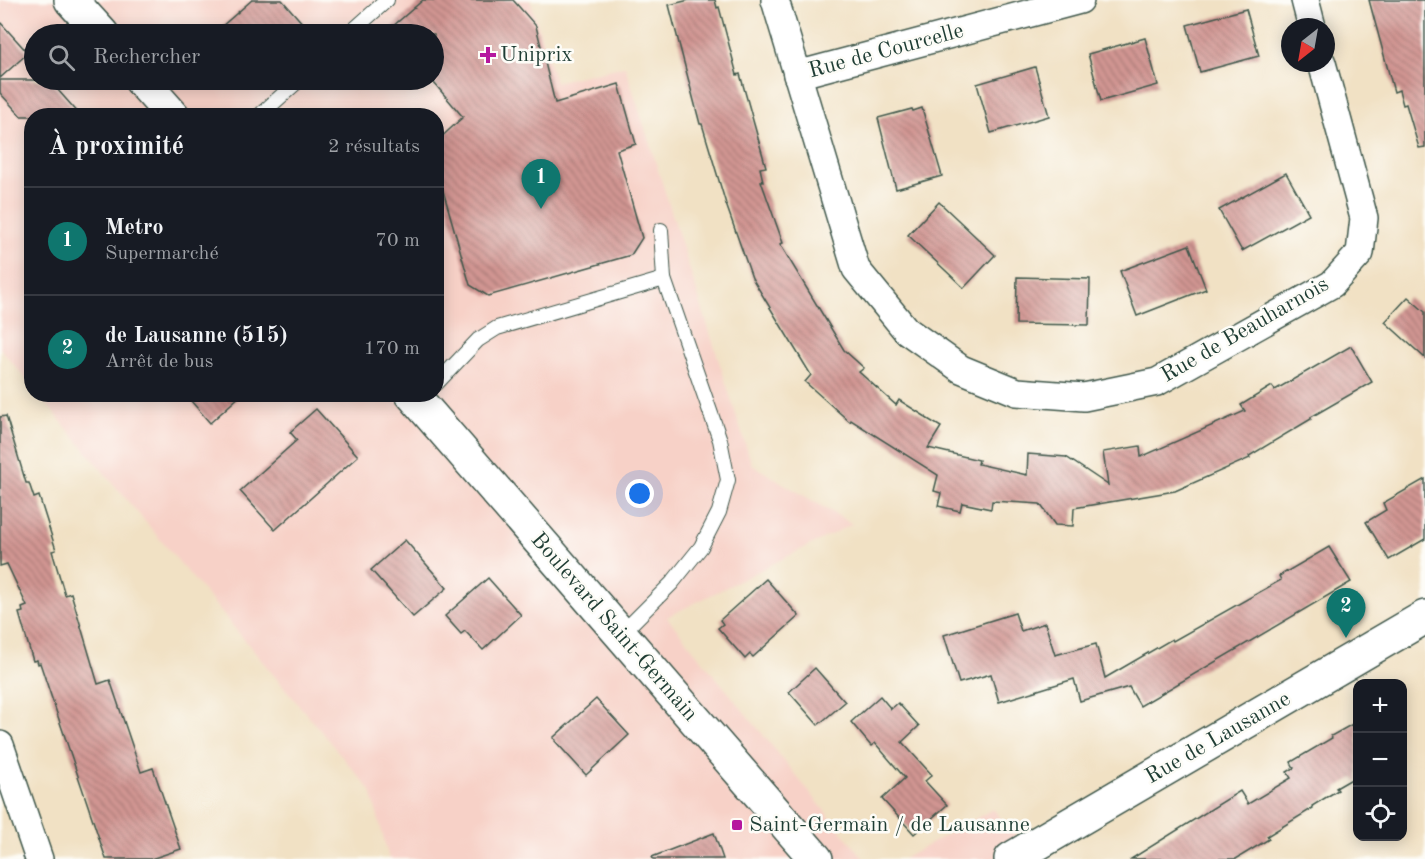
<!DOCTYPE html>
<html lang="fr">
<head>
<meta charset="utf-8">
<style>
  body { margin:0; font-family:"Old Standard TT",serif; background:#242831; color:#f1f3f6 }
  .controls { position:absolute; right:18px; bottom:18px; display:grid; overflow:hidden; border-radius:12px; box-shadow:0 3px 15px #0003 }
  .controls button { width:54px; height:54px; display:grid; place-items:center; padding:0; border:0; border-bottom:2px solid #363941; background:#171b24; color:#f1f3f6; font:30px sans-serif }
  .compass { position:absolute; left:1281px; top:18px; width:54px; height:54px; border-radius:50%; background:#171b24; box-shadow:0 3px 15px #0003; rotate:211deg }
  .you { position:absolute; left:640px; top:494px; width:21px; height:21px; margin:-15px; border:4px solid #fff; border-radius:50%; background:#1a73e8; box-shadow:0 0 0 9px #1a73e833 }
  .badge { display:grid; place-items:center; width:39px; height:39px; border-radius:50%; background:#0f766e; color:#fff; font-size:20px; font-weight:700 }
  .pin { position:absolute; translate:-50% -50px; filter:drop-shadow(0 2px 3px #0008) }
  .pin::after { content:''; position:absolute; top:32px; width:21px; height:18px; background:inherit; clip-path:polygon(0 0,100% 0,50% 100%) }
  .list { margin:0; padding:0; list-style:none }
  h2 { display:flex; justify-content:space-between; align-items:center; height:78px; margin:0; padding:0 24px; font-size:26px }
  h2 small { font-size:20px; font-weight:400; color:#9ea1a6 }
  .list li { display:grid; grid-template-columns:39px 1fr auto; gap:18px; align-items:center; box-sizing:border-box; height:108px; padding:0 24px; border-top:2px solid #363941 }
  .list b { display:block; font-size:22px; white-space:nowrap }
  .list p { margin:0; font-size:20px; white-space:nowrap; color:#9ea1a6 }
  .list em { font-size:20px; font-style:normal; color:#9ea1a6 }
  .icon { flex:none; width:33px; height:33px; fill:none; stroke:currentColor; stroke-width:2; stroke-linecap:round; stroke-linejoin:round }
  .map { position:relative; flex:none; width:1425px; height:859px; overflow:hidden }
  .search { position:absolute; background:#171b24; box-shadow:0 3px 15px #0003; left:24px; top:24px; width:420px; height:66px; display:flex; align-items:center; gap:15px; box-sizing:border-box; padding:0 21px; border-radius:33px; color:#9ea1a6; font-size:22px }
  .panel { position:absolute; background:#171b24; box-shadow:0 3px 15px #0003; left:24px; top:108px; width:420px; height:294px; border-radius:24px }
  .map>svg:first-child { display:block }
  .built { fill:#f7d1c7; fill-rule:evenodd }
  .building { fill:url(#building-back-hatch) }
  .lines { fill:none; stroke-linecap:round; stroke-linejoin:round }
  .service-casing { stroke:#3e564a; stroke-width:16 }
  .minor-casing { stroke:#3e564a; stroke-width:30 }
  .tertiary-casing { stroke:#3e564a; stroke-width:36 }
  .primary-casing { stroke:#3e564a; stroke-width:36 }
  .service { stroke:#fff; stroke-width:14 }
  .minor { stroke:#fff; stroke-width:27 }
  .tertiary { stroke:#fff; stroke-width:33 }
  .primary { stroke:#fff; stroke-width:33 }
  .poi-dot { fill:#b5179e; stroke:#fdfcf7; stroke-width:2 }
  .labels { text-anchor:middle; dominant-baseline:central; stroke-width:5; stroke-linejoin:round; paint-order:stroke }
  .street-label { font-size:22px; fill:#1f3d34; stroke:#fdfcf7 }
  .poi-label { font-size:22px; fill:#1f3d34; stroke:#fdfcf7; text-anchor:start }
</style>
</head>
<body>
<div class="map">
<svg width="1425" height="859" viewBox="0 0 1425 859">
  <defs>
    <pattern id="building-back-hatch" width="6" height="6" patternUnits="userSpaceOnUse" patternTransform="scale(1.5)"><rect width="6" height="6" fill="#d19592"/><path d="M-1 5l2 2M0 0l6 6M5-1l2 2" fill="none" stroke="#a97b78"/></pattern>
  </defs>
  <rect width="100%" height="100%" fill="#fdfcf7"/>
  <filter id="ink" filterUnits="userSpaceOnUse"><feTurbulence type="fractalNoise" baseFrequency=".0167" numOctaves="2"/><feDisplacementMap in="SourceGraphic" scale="12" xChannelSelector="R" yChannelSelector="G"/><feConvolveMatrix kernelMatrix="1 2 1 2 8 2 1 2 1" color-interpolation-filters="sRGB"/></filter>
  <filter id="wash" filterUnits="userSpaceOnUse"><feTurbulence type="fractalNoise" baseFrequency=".008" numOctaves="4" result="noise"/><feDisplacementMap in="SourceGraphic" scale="24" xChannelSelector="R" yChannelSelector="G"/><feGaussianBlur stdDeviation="1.35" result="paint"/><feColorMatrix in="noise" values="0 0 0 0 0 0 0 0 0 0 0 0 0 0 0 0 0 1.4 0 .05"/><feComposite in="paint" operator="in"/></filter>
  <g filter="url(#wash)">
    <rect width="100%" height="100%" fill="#f1e1c4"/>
    <g class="built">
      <path d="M0 0H530L555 82 625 66 752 465 852 524 667 617 864 859H389L371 791 39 395 436 394V116H32L31 385 0 348ZM34 34H434V80H34Z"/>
      <path d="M993 809 1036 859H903Z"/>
    </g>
    <g id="blocks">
      <g class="building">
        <path d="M252 0H282L312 34H213Z"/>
        <path d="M423 0H513L536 26 555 103 619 84 636 144 617 150 642 238 631 255 488 296 470 285 440 180 436 176V142L463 117 434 83V34H384Z"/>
        <path d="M689 0H715L717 8 719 7 737 75 740 74 766 167 760 168 763 181H761L783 243 780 244 844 350 864 368 859 372 896 405 899 400 926 417V418L941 427 928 448 979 460 978 464 1027 475 1028 454 1066 457 1108 485 1103 452 1140 446 1141 457 1245 411 1241 405 1272 386 1275 390 1351 346 1372 382 1311 417V419L1249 456 1250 458 1175 491 1074 508 1073 526 1055 525 1040 504 992 501 991 509 962 503 960 511 938 506 941 493 934 491 938 475 851 420 850 422 805 382 811 375 752 278 726 204 702 124H700L669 5Z"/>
        <path d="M1369 0H1425V147L1419 148 1406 104 1403 105 1399 90 1394 92Z"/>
        <path d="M1246 9 1259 56 1200 72 1187 25Z"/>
        <path d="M0 22 28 53 0 78Z"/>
        <path d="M1145 38 1158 85 1101 101 1088 54Z"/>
        <path d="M1035 67 1049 116 991 133 977 84Z"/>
        <path d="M0 80H49L81 116H21L0 93Z"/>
        <path d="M922 108 942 176 896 189 878 118 912 109 913 111Z"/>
        <path d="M1286 173 1309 214 1242 251 1219 210Z"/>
        <path d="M939 202 995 255 964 288 908 235Z"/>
        <path d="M1189 245 1206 289 1137 316 1120 271Z"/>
        <path d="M1017 277 1090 279 1089 325 1016 324Z"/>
        <path d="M1408 297 1425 312V358L1385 322Z"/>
        <path d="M185 394H242L210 423Z"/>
        <path d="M316 409 358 456 275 530 240 491 297 440 290 432Z"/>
        <path d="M6 416 26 483H29L34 498 39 496 56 550 52 551 65 595 71 593 98 684 110 680 141 772 153 768 181 849 151 859H106L40 663 38 664 37 660 33 661 19 613 23 612 22 608 27 606 7 564 0 566V417Z"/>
        <path d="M1425 479V539L1389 560 1366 522 1386 510 1383 503Z"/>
        <path d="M405 540 447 588 413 617 371 570Z"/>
        <path d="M1329 547 1351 582 1140 706 1129 687 1080 701 1074 679 999 702 991 674 959 683 944 635 1015 613 1021 631 1045 623 1055 655 1096 644 1105 678 1172 639 1173 641 1281 580 1279 576Z"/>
        <path d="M488 578 521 615 483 650 465 631 461 634 445 616Z"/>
        <path d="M766 579 799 616 753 657 750 654 745 659 718 628 723 624 720 620Z"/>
        <path d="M815 668 845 702 818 725 789 692Z"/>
        <path d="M880 696 891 709 898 703 919 726 902 742 932 775 925 781 947 805 914 834 882 799 905 778 875 743 871 746 851 722Z"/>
        <path d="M596 699 629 735 586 775 555 741 556 740 553 738Z"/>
        <path d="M1358 721V782L1355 777 1336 788 1338 790 1312 806 1313 808 1267 836 1269 839 1236 859H1131L1240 791 1248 804 1291 778 1287 772 1294 768 1291 762 1332 738 1331 736Z"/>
        <path d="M714 833 723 859H653L652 857Z"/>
      </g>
    </g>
  </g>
  <g filter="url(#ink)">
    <use href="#blocks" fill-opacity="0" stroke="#3e564a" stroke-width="1.5"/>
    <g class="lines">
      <g class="service-casing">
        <g id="service">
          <path d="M349 34 387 0"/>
          <path d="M259 116 299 80"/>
          <path d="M661 230 664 279"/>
          <path d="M436 384 478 340 497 328 664 279 720 440 728 480 719 512 701 547 672 583 621 634"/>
        </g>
      </g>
      <g class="minor-casing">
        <g id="minor">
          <path d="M775 0 856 269 906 330 961 369 1017 392 1084 397 1157 382 1332 284 1360 253 1364 218 1322 63"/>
          <path d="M1305 0 1312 27"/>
          <path d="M797 75 1080 0"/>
          <path d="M0 745 39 859"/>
        </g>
      </g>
      <g class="tertiary-casing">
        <path id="tertiary" d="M1011 859 1425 617"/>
      </g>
      <g class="primary-casing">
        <g id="primary">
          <path d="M71 0 102 34"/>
          <path d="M141 80 173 116"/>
          <path d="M412 394 816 859"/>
        </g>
      </g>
      <use href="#service" class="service"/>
      <use href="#minor" class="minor"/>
      <use href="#tertiary" class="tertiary"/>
      <use href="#primary" class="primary"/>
    </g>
  </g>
  <g class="poi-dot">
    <path d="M485 46h6v6h6v6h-6v6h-6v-6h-6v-6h6z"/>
    <rect x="731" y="819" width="12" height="12" rx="3"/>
  </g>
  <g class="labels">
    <g class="street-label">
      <text transform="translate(886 51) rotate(-15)">Rue de Courcelle</text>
      <text transform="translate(1245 330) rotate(-30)">Rue de Beauharnois</text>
      <text transform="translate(614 627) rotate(49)">Boulevard Saint-Germain</text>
      <text transform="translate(1218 738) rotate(-30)">Rue de Lausanne</text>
    </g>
    <g class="poi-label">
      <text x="500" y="55">Uniprix</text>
      <text x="749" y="825">Saint-Germain / de Lausanne</text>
    </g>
  </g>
</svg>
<div class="controls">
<button>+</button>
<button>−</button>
<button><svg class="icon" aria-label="locate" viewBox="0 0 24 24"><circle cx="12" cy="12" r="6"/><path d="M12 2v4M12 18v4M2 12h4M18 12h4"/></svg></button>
</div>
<svg class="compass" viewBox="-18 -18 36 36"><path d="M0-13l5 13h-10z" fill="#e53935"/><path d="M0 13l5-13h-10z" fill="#9ea1a6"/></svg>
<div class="you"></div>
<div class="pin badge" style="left:541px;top:209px">1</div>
<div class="pin badge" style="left:1346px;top:638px">2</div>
<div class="search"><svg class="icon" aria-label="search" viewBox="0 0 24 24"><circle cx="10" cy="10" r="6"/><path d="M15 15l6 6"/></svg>Rechercher</div>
<section class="panel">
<h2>À proximité<small>2 résultats</small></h2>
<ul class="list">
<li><span class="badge">1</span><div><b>Metro</b><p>Supermarché</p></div><em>70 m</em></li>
<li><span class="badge">2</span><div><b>de Lausanne (515)</b><p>Arrêt de bus</p></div><em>170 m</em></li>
</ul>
</section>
</div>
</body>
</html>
